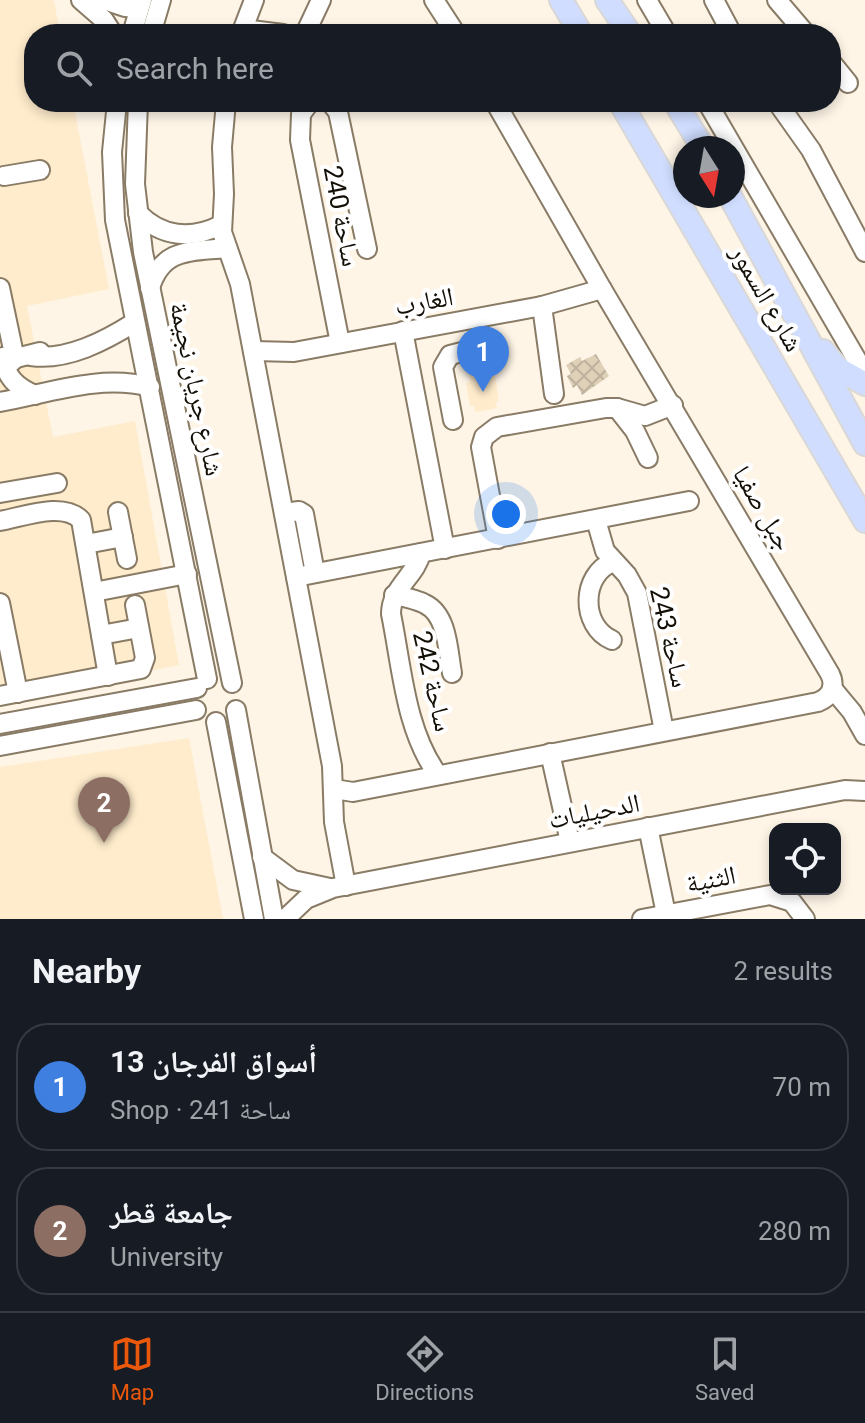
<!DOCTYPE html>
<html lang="en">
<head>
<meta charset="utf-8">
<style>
  body { margin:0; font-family:Roboto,"Noto Naskh Arabic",sans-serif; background:#242831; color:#f1f3f6 }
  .controls { position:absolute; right:24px; bottom:24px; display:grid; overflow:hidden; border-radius:16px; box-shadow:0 4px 12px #0003 }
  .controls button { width:72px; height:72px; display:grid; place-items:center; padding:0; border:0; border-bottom:2px solid #363941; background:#171b24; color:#f1f3f6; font:40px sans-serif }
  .compass { position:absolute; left:673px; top:136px; width:72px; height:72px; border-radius:50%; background:#171b24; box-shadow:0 4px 12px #0003; rotate:169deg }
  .you { position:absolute; left:506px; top:514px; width:28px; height:28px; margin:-20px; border:6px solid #fff; border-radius:50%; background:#1a73e8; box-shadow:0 0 0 12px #1a73e833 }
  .badge { display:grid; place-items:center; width:52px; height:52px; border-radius:50%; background:#ea580c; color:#fff; font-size:26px; font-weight:700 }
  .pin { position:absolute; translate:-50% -66px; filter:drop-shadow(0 2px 4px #0008) }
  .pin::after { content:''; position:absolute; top:42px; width:28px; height:24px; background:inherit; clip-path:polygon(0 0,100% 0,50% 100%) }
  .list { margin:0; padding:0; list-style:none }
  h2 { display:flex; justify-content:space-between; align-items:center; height:104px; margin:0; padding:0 32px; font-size:34px }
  h2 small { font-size:26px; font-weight:400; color:#9ea1a6 }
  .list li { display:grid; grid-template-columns:52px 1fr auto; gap:24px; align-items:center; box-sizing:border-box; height:128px; margin:0 16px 16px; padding:0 16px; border:2px solid #363941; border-radius:32px }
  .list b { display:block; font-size:30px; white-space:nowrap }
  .list p { margin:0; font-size:26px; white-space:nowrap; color:#9ea1a6 }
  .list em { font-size:26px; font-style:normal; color:#9ea1a6 }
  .icon { flex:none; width:44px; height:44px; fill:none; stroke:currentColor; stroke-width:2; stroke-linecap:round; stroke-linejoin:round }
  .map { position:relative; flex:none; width:865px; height:919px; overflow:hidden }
  .search { position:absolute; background:#171b24; box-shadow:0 4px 12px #0003; left:24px; right:24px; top:24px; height:88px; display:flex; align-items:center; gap:20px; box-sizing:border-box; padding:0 28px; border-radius:32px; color:#9ea1a6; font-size:30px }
  .sheet { height:392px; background:#171b24 }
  nav { display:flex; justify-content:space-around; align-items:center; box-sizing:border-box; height:112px; border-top:2px solid #363941; background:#171b24; font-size:22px; color:#9ea1a6 }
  nav a { display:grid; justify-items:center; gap:4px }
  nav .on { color:#ea580c }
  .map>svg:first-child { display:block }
  .built { fill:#ffeccc }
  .building { fill:url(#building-cross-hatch) }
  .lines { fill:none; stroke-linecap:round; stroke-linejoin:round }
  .minor-casing { stroke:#897b65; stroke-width:22 }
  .major-casing { stroke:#d9d8d7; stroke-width:26 }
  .minor { stroke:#fff; stroke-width:18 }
  .major { stroke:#d0ddfe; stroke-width:22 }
  .labels { text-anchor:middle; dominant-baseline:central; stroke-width:8; stroke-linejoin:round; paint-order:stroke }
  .street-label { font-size:26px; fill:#130e06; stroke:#fff }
</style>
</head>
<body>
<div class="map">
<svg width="865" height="919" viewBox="0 0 865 919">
  <defs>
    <pattern id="building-cross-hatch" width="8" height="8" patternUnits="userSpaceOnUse" patternTransform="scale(2)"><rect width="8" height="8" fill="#dfd0b8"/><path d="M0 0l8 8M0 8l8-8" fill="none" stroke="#beb19d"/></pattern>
  </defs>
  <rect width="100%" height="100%" fill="#fef5e7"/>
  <g class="built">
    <path d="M0 0H54L60 34H34V102H73L109 289 27 306 53 437 135 421 179 665 0 701Z"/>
    <path d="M490 370 491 376H495L499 401 496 402 497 408 475 412 474 406H470L466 383 470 382 469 374Z"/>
    <path d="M189 738 223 919H0V767Z"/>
  </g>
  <path class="building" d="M596 354 609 376 582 395 577 385 573 388 567 376 571 374 566 365 580 357 582 361Z"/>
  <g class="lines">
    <g class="minor-casing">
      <g id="minor">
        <path d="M81 0 104 20 113 34"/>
        <path d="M104 0 125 7 139 8"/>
        <path d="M434 0 456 34"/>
        <path d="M647 0 667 34"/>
        <path d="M714 0 732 34"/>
        <path d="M777 0 806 34"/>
        <path d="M243 29 283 34"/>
        <path d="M132 34 142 0"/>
        <path d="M151 34 161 0"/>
        <path d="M241 34 254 0"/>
        <path d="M305 34 321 0"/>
        <path d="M831 62 848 83"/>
        <path d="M117 102 112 152 115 220 207 679"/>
        <path d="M138 102 135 184 143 252 232 683"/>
        <path d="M226 102 222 147 224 194 222 232 240 284 332 766 334 822 346 886"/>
        <path d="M310 102 301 114 300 140 340 343"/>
        <path d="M330 102 338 112 367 249"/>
        <path d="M707 102 865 374"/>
        <path d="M777 102 811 150 865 252"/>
        <path d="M4 176 40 170"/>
        <path d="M138 213C161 237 191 240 221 225"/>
        <path d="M0 288 15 359 8 365"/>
        <path d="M150 288C162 248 190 252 225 248"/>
        <path d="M542 306 554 394"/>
        <path d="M403 331 445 549"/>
        <path d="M253 351 294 352 542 306 602 289"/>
        <path d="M31 356C67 361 105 341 135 322"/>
        <path d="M3 357C6 377 16 387 35 395"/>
        <path d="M0 362 40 352"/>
        <path d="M0 402C49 393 101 374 150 387"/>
        <path d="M617 408 635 431 648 458"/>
        <path d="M453 420 443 367 450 355 470 350"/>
        <path d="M0 493 57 483"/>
        <path d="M118 512 127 559"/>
        <path d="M284 513 299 511 304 514 315 573"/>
        <path d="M596 520 605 551 627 575 637 593 664 731"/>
        <path d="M0 521C23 517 63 501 81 520L108 676"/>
        <path d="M498 539 481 447 484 437 497 427 606 408H617L645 416 673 405"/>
        <path d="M86 544 123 537"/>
        <path d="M421 553C416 576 391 587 391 614 402 667 405 730 438 775"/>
        <path d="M296 577 689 501"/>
        <path d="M94 592 187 574"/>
        <path d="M394 595C404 597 416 599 425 604 448 615 448 652 452 673"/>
        <path d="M0 603 18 693"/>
        <path d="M101 635 139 628"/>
        <path d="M612 640C580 626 581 574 613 562"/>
        <path d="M832 688 852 712 865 735"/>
        <path d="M0 696 141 669 145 658 135 605"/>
        <path d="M236 710 274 919"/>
        <path d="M216 722 254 919"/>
        <path d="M0 724 197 688"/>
        <path d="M0 746 196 710"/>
        <path d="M550 753 570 842"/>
        <path d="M334 789 353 792 818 702C831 697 836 686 830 674L602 289 495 102"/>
        <path d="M648 827 666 914"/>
        <path d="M262 857 293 880 330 888"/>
        <path d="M285 919 306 899 333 888 845 790 865 791"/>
        <path d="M642 919 770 895 792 902 805 919"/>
      </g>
    </g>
    <g class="major-casing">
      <g id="major">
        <path d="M561 0 581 34"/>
        <path d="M607 0 630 34"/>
        <path d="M620 102 865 521"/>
        <path d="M675 102 703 148"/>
        <path d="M730 196 865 444"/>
        <path d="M823 351 837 368 865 384"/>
      </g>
    </g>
    <use href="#minor" class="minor"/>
    <use href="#major" class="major"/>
  </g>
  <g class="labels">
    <g class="street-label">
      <text transform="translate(342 216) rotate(79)">ساحة 240</text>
      <text transform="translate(767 298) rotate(60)">شارع السمور</text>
      <text transform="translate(424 301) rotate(-10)">الغارب</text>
      <text transform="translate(197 389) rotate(78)">شارع جريان نجيمة</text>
      <text transform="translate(763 508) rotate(60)">جبل صفيا</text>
      <text transform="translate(670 637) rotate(77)">ساحة 243</text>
      <text transform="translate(433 681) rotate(77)">ساحة 242</text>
      <text transform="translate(594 811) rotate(-11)">الدحيليات</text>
      <text transform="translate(711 879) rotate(-11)">الثنية</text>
    </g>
  </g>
</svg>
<div class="controls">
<button><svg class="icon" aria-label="locate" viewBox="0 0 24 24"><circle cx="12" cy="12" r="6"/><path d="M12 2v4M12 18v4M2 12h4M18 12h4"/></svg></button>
</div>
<svg class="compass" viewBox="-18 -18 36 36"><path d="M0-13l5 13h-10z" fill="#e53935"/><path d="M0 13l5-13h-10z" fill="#9ea1a6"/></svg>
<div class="you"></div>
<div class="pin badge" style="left:483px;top:392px;background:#3f7fe0">1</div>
<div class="pin badge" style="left:104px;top:843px;background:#8d6e63">2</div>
<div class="search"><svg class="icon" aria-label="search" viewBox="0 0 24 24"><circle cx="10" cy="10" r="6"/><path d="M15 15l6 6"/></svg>Search here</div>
</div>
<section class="sheet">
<h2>Nearby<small>2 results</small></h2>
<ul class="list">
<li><span class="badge" style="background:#3f7fe0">1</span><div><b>أسواق الفرجان 13</b><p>Shop · ساحة 241</p></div><em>70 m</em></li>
<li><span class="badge" style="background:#8d6e63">2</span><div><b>جامعة قطر</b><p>University</p></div><em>280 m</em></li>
</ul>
</section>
<nav>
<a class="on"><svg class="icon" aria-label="map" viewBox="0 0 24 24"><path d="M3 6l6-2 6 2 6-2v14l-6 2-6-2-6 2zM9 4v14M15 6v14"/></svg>Map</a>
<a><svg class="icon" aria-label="directions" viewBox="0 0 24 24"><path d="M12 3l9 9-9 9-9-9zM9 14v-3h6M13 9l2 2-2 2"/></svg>Directions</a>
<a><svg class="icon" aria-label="saved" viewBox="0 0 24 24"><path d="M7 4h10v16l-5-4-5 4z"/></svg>Saved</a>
</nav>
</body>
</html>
